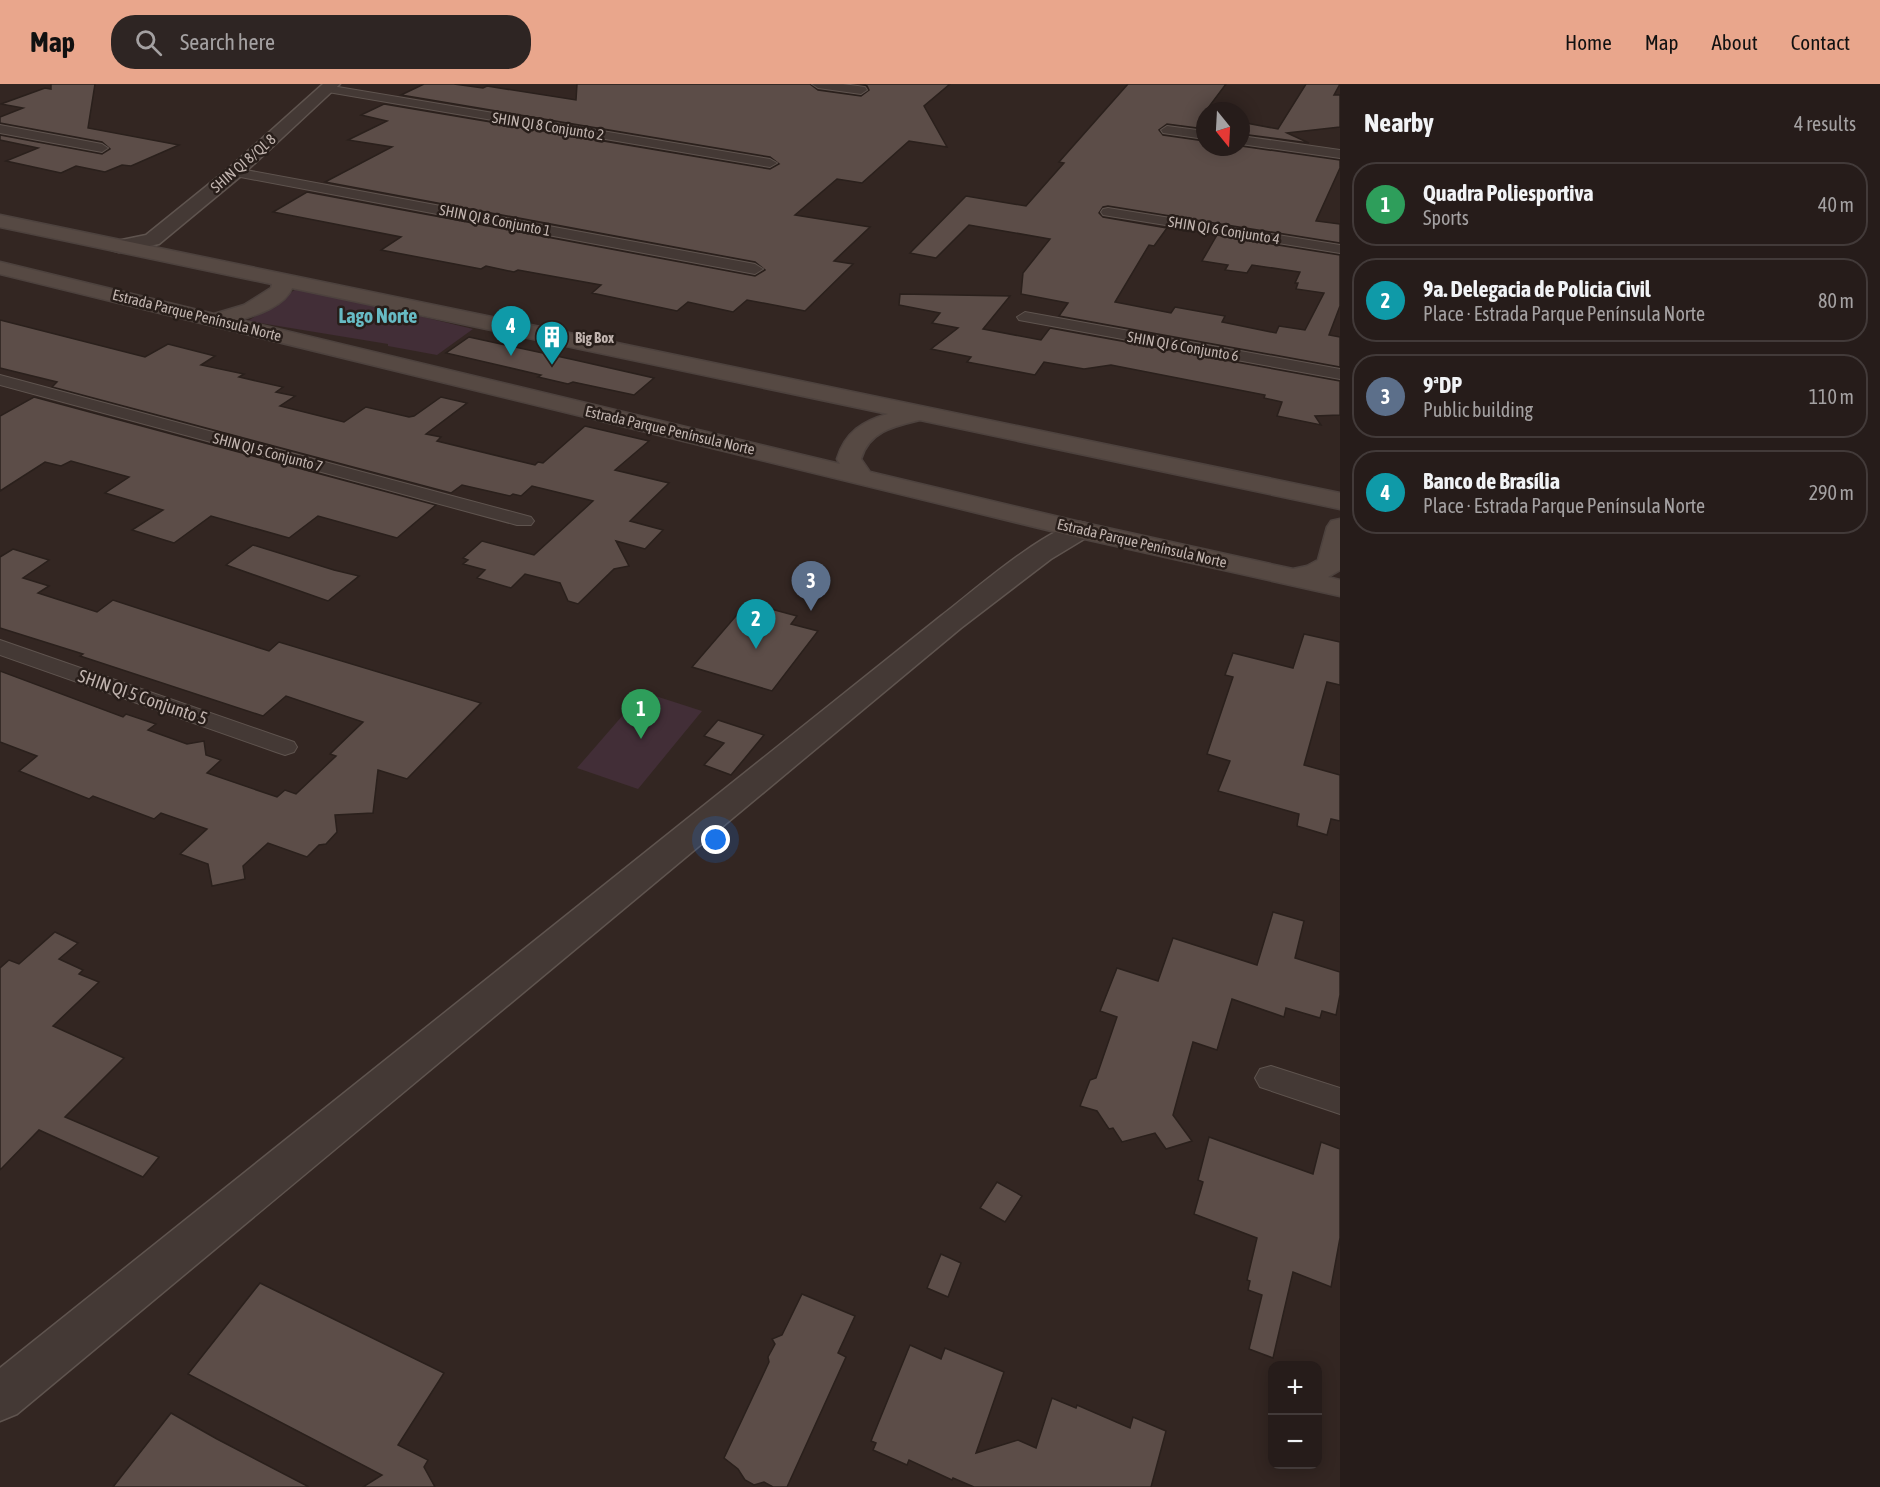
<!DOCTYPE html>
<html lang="en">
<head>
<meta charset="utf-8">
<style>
  body { margin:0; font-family:"Asap Condensed",sans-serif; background:#2e2523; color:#f1f3f6 }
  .controls { position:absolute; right:18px; bottom:18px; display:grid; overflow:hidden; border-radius:12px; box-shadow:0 3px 15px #0003 }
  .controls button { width:54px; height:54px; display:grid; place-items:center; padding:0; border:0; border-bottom:2px solid #423a39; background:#261c1a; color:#f1f3f6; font:30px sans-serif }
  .compass { position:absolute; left:1196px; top:18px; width:54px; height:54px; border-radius:50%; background:#261c1a; box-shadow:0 3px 15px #0003; rotate:162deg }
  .you { position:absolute; left:716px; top:756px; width:21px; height:21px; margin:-15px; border:4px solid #fff; border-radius:50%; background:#1a73e8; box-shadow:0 0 0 9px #1a73e833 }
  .badge { display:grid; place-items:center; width:39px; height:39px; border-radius:50%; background:#e9a68c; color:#fff; font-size:20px; font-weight:700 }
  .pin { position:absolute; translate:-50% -50px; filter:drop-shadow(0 2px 3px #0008) }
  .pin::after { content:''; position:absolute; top:32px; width:21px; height:18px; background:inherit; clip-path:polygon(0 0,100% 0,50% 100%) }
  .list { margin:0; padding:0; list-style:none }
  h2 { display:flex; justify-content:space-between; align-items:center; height:78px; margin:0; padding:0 24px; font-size:26px }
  h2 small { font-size:20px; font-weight:400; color:#a4a1a2 }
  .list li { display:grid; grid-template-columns:39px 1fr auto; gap:18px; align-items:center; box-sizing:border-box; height:84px; margin:0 12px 12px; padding:0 12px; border:2px solid #423a39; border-radius:24px }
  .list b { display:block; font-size:22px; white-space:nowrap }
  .list p { margin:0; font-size:20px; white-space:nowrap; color:#a4a1a2 }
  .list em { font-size:20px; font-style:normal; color:#a4a1a2 }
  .icon { flex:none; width:33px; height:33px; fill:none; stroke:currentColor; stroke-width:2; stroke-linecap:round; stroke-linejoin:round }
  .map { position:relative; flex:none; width:1340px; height:1403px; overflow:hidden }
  header { display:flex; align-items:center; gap:36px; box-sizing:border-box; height:84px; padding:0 30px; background:#e9a68c; color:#111 }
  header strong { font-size:28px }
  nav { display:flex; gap:33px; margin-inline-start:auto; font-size:21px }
  .search { width:420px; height:54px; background:#2e2523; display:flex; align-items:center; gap:15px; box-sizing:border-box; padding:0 21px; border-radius:24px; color:#a4a1a2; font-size:22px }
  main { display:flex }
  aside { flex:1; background:#261c1a }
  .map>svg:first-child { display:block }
  .green { fill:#422e37 }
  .building { fill:#5c4d48; stroke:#2a201c; stroke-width:1.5 }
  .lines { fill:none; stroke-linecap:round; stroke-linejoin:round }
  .minor-casing { stroke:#5f544f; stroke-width:2 }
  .tertiary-casing { stroke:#5f544f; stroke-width:3 }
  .secondary-casing { stroke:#4d423e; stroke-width:3 }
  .minor { fill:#443935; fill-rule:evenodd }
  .tertiary { fill:#443935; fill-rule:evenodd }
  .secondary { fill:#564943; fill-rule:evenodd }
  .labels { text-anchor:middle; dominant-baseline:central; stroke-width:5; stroke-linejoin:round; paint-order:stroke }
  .far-street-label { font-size:15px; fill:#c1b4af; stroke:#281e1a }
  .far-poi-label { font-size:15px; font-weight:bold; fill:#c1b4af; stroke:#281e1a; text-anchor:start }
  .street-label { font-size:18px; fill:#c1b4af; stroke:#281e1a }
  .far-district-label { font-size:20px; font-weight:bold; fill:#67bbc4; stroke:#281e1a }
</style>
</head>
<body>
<header>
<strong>Map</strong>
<div class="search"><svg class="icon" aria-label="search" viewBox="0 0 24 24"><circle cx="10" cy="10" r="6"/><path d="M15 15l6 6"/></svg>Search here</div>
<nav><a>Home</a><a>Map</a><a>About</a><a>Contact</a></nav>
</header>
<main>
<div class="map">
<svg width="1340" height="1403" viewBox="0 0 1340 1403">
  <rect width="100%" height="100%" fill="#332622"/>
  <g class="green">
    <path d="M299 203 473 245 437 271 388 262V260L248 237Z"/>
    <path d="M643 608 702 627 638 705 577 684Z"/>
  </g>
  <g class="building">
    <path d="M51 0H95L88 44 179 61 131 82 122 81 105 88 76 82 61 89 6 77 38 64 0 56V51L102 70 110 65 102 58 0 39V33L23 24 1 20 45 4 51 5Z"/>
    <path d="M424 0H454L483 4 487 2 576 16 577 0H810L818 6 861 12 869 6 867 2 860 0H950L924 22 947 63 909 57 862 99 837 95 795 131 870 143 834 177 853 180 805 227 747 216 733 228 688 218 677 227 592 209 601 201 518 186 514 188 486 182 481 185 381 166 401 153 273 128 307 108 755 192 765 186 755 178 325 98 392 63 348 56 387 37 361 31 384 20 770 85 779 80 770 73 401 11Z"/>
    <path d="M1128 0H1226L1199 36 1205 37V45L1167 40 1159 46 1163 51 1205 57V63L1241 62 1340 76V84L1316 137 1340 140V159L1108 122 1103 123 1099 129 1103 133 1167 144 1154 162 1149 161 1115 218 1171 229 1175 223 1225 232 1222 238 1276 249 1279 242 1305 246 1324 209 1296 205 1298 199H1295L1300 188 1252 181 1247 189 1225 186 1228 181 1202 177 1217 151 1340 171V222L1329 251 1340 253V283L1059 232 1068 219 1021 210 1023 189 1050 155 969 141 936 174 910 169 966 112 1026 122 1064 79 1059 78Z"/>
    <path d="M1306 0H1340L1334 11H1340V43L1287 49 1309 59 1241 50V42L1246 39 1278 45Z"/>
    <path d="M900 210 1010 212 983 245 1041 256 1050 244 1340 297V331L1315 332 1321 341 1277 332 1282 318 1264 314 1265 311 1111 281 1084 285 1044 278 1035 291 967 278 971 273 931 265 958 244 932 239 940 229 899 221Z"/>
    <path d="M0 236 145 273 168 260 215 272 201 281 244 290 239 293 283 303 276 308 295 312 280 322 344 338 366 323 409 333 414 332 441 313 467 319 426 350 441 353 437 357 535 381 538 378 543 379 585 342 649 357 615 386 669 399 630 437 663 446 645 465 616 457 629 482 614 485 578 520 568 517 560 499 525 490 511 504 477 494 485 486 463 480 468 476 463 474 482 457 534 471 593 417 532 402 521 412 513 410 510 412 462 401 451 409 52 303 57 298 0 284Z"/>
    <path d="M469 253 575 276 654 294 634 311 573 298 568 300 538 293 541 291 446 269Z"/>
    <path d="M34 313 436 421 397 454 318 432 289 454 211 432 174 459 132 446 163 426 105 409 129 393 71 377 61 382 45 378 0 407V332Z"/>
    <path d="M253 461 334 486 359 492 328 517 226 481Z"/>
    <path d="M13 465 49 476 23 494 49 502 38 509 97 528 113 516 269 567 279 558 481 619 407 695 378 686 373 729 335 731 337 748 326 760 319 761 307 773 268 759 243 782 245 795 212 802 208 780 180 770 207 745 161 729 154 735 93 712 89 715 19 687 37 672 0 658V587L123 633 126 630 156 640 148 646 187 660 204 657 206 671 221 676 207 689 277 713 285 706 296 710 336 672 330 670 363 638 286 612 263 632 80 572 83 570 0 544V473Z"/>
    <path d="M771 525 797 532 791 540 818 547 772 607 692 583 741 526 766 533Z"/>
    <path d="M1304 550 1340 558V601L1327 598 1304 681 1340 691V737L1331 735 1327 751 1297 742 1299 730 1218 707 1230 677 1207 670 1233 593 1225 591 1233 569 1293 584Z"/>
    <path d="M718 636 764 651 731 691 704 681 724 659 704 652Z"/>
    <path d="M1273 828 1304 837 1295 874 1340 888V911L1336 931 1322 927 1320 934 1286 924 1284 933 1232 915 1217 966 1193 958 1173 1031 1192 1057 1166 1065 1155 1049 1122 1058 1113 1044 1109 1045 1097 1027 1080 1022 1090 996 1096 994 1117 933 1100 927 1117 884 1158 897 1173 854 1257 881Z"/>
    <path d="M55 848 78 859 59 875 83 886 79 890 99 898 53 942 124 974 65 1033 159 1073 143 1093 39 1046 0 1086V884L9 876 19 880Z"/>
    <path d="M1209 1053 1313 1090 1321 1058 1340 1065V1154L1331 1203 1293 1188 1273 1274 1249 1265 1262 1211 1248 1206 1250 1197 1247 1196 1257 1154 1194 1130 1203 1098 1198 1096Z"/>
    <path d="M997 1098 1022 1112 1005 1138 980 1124Z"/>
    <path d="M941 1170 961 1179 948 1213 927 1204Z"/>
    <path d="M260 1199 444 1289 398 1361 428 1376 424 1383 435 1403H363L382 1391 188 1290Z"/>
    <path d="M802 1210 855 1232 838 1269 846 1273 787 1403H773L764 1398 754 1401 745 1396 738 1385 724 1374 769 1278 768 1273 775 1260 772 1255 782 1251Z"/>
    <path d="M910 1261 941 1275 945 1264 1004 1288 976 1369 1018 1356 1036 1364 1052 1314 1076 1324 1077 1321 1130 1344 1133 1333 1166 1347 1151 1403H974L953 1394 952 1396 909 1376 907 1381 873 1366 876 1359 871 1357Z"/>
    <path d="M171 1329 217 1355 309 1403H113Z"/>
  </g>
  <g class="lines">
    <g class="minor-casing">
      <g id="minor">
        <path d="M812 0H843L865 3 867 6 861 10 818 4Z"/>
        <path d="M326 1 770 75 777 79 770 83 322 7 320 5Z"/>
        <path d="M0 41 102 60 108 64 102 68 0 49Z"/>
        <path d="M1167 42 1205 47V55L1163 49 1161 46Z"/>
        <path d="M1241 52 1340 66V74L1241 60Z"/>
        <path d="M235 84 755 180 763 185 755 190 230 91 228 88Z"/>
        <path d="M1108 124 1340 161V169L1103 131 1101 128 1103 125Z"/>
        <path d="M1025 228 1340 285V295L1019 236 1017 233Z"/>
        <path d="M0 291 531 433 534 437 531 441H517L0 301Z"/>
        <path d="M0 556 294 658 297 663 294 668 285 671 276 668 0 571Z"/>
        <path d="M1271 982 1340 1004V1030L1260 1003 1255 994 1260 985Z"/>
      </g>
    </g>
    <g class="tertiary-casing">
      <g id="tertiary">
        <path d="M323 0H340L241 92 159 160 119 168 112 166 109 162 112 158 146 151 229 84Z"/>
        <path d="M1080 438 1089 440 1093 446 1089 452 1051 475 961 544 17 1330 0 1337V1284L941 532C975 506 1040 448 1080 438Z"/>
      </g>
    </g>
    <g class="secondary-casing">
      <path id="secondary" d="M0 131 1340 409V425L920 336C895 342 869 347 861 375L870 388 1080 438 1293 485 1307 482 1318 476 1327 443 1331 437 1340 435V486L1328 493 1340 496V512L1080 454 0 190V178L214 230 244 221 271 204 272 200 0 143ZM292 204 888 330C863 337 845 348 837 375L840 380 240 236C257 231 285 222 292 204Z"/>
    </g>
    <use href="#minor" class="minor"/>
    <use href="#tertiary" class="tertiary"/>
    <use href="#secondary" class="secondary"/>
  </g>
  <defs>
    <g id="building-pin" transform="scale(1.725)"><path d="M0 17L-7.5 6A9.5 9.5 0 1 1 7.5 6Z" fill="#0f9aa8" stroke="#281e1a"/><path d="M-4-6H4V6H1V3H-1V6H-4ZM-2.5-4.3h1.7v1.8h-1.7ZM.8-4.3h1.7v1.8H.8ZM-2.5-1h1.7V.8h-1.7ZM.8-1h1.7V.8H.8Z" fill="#fff"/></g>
  </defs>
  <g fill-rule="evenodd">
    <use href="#building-pin" x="552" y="253"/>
  </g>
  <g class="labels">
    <g class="far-street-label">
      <text transform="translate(548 42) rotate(9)">SHIN QI 8 Conjunto 2</text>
      <text transform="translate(243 79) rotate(-41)">SHIN QI 8/QL 8</text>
      <text transform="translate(495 136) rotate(11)">SHIN QI 8 Conjunto 1</text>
      <text transform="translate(1224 146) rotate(9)">SHIN QI 6 Conjunto 4</text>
      <text transform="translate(197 231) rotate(14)">Estrada Parque Península Norte</text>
      <text transform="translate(1183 262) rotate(10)">SHIN QI 6 Conjunto 6</text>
      <text transform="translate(670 346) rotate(13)">Estrada Parque Península Norte</text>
      <text transform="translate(268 368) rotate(15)">SHIN QI 5 Conjunto 7</text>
      <text transform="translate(1142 459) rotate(13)">Estrada Parque Península Norte</text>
    </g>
    <g class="far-poi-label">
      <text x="575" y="253">Big Box</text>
    </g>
    <g class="street-label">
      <text transform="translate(143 613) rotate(19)">SHIN QI 5 Conjunto 5</text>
    </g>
    <g class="far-district-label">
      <text x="378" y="231">Lago Norte</text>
    </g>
  </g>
</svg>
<div class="controls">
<button>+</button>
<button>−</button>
</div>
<svg class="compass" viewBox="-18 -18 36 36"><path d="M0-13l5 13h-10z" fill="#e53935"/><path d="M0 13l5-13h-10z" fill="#a4a1a2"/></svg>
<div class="you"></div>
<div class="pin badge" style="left:641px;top:655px;background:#2e9e5b">1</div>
<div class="pin badge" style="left:756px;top:565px;background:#0f9aa8">2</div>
<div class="pin badge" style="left:811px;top:527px;background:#5c6f8a">3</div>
<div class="pin badge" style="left:511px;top:272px;background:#0f9aa8">4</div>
</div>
<aside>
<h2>Nearby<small>4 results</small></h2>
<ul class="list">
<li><span class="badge" style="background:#2e9e5b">1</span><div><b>Quadra Poliesportiva</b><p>Sports</p></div><em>40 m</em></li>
<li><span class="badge" style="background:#0f9aa8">2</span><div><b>9a. Delegacia de Policia Civil</b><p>Place · Estrada Parque Península Norte</p></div><em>80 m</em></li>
<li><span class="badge" style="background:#5c6f8a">3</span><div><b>9ªDP</b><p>Public building</p></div><em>110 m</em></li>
<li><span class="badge" style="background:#0f9aa8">4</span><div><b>Banco de Brasília</b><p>Place · Estrada Parque Península Norte</p></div><em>290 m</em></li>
</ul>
</aside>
</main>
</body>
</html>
